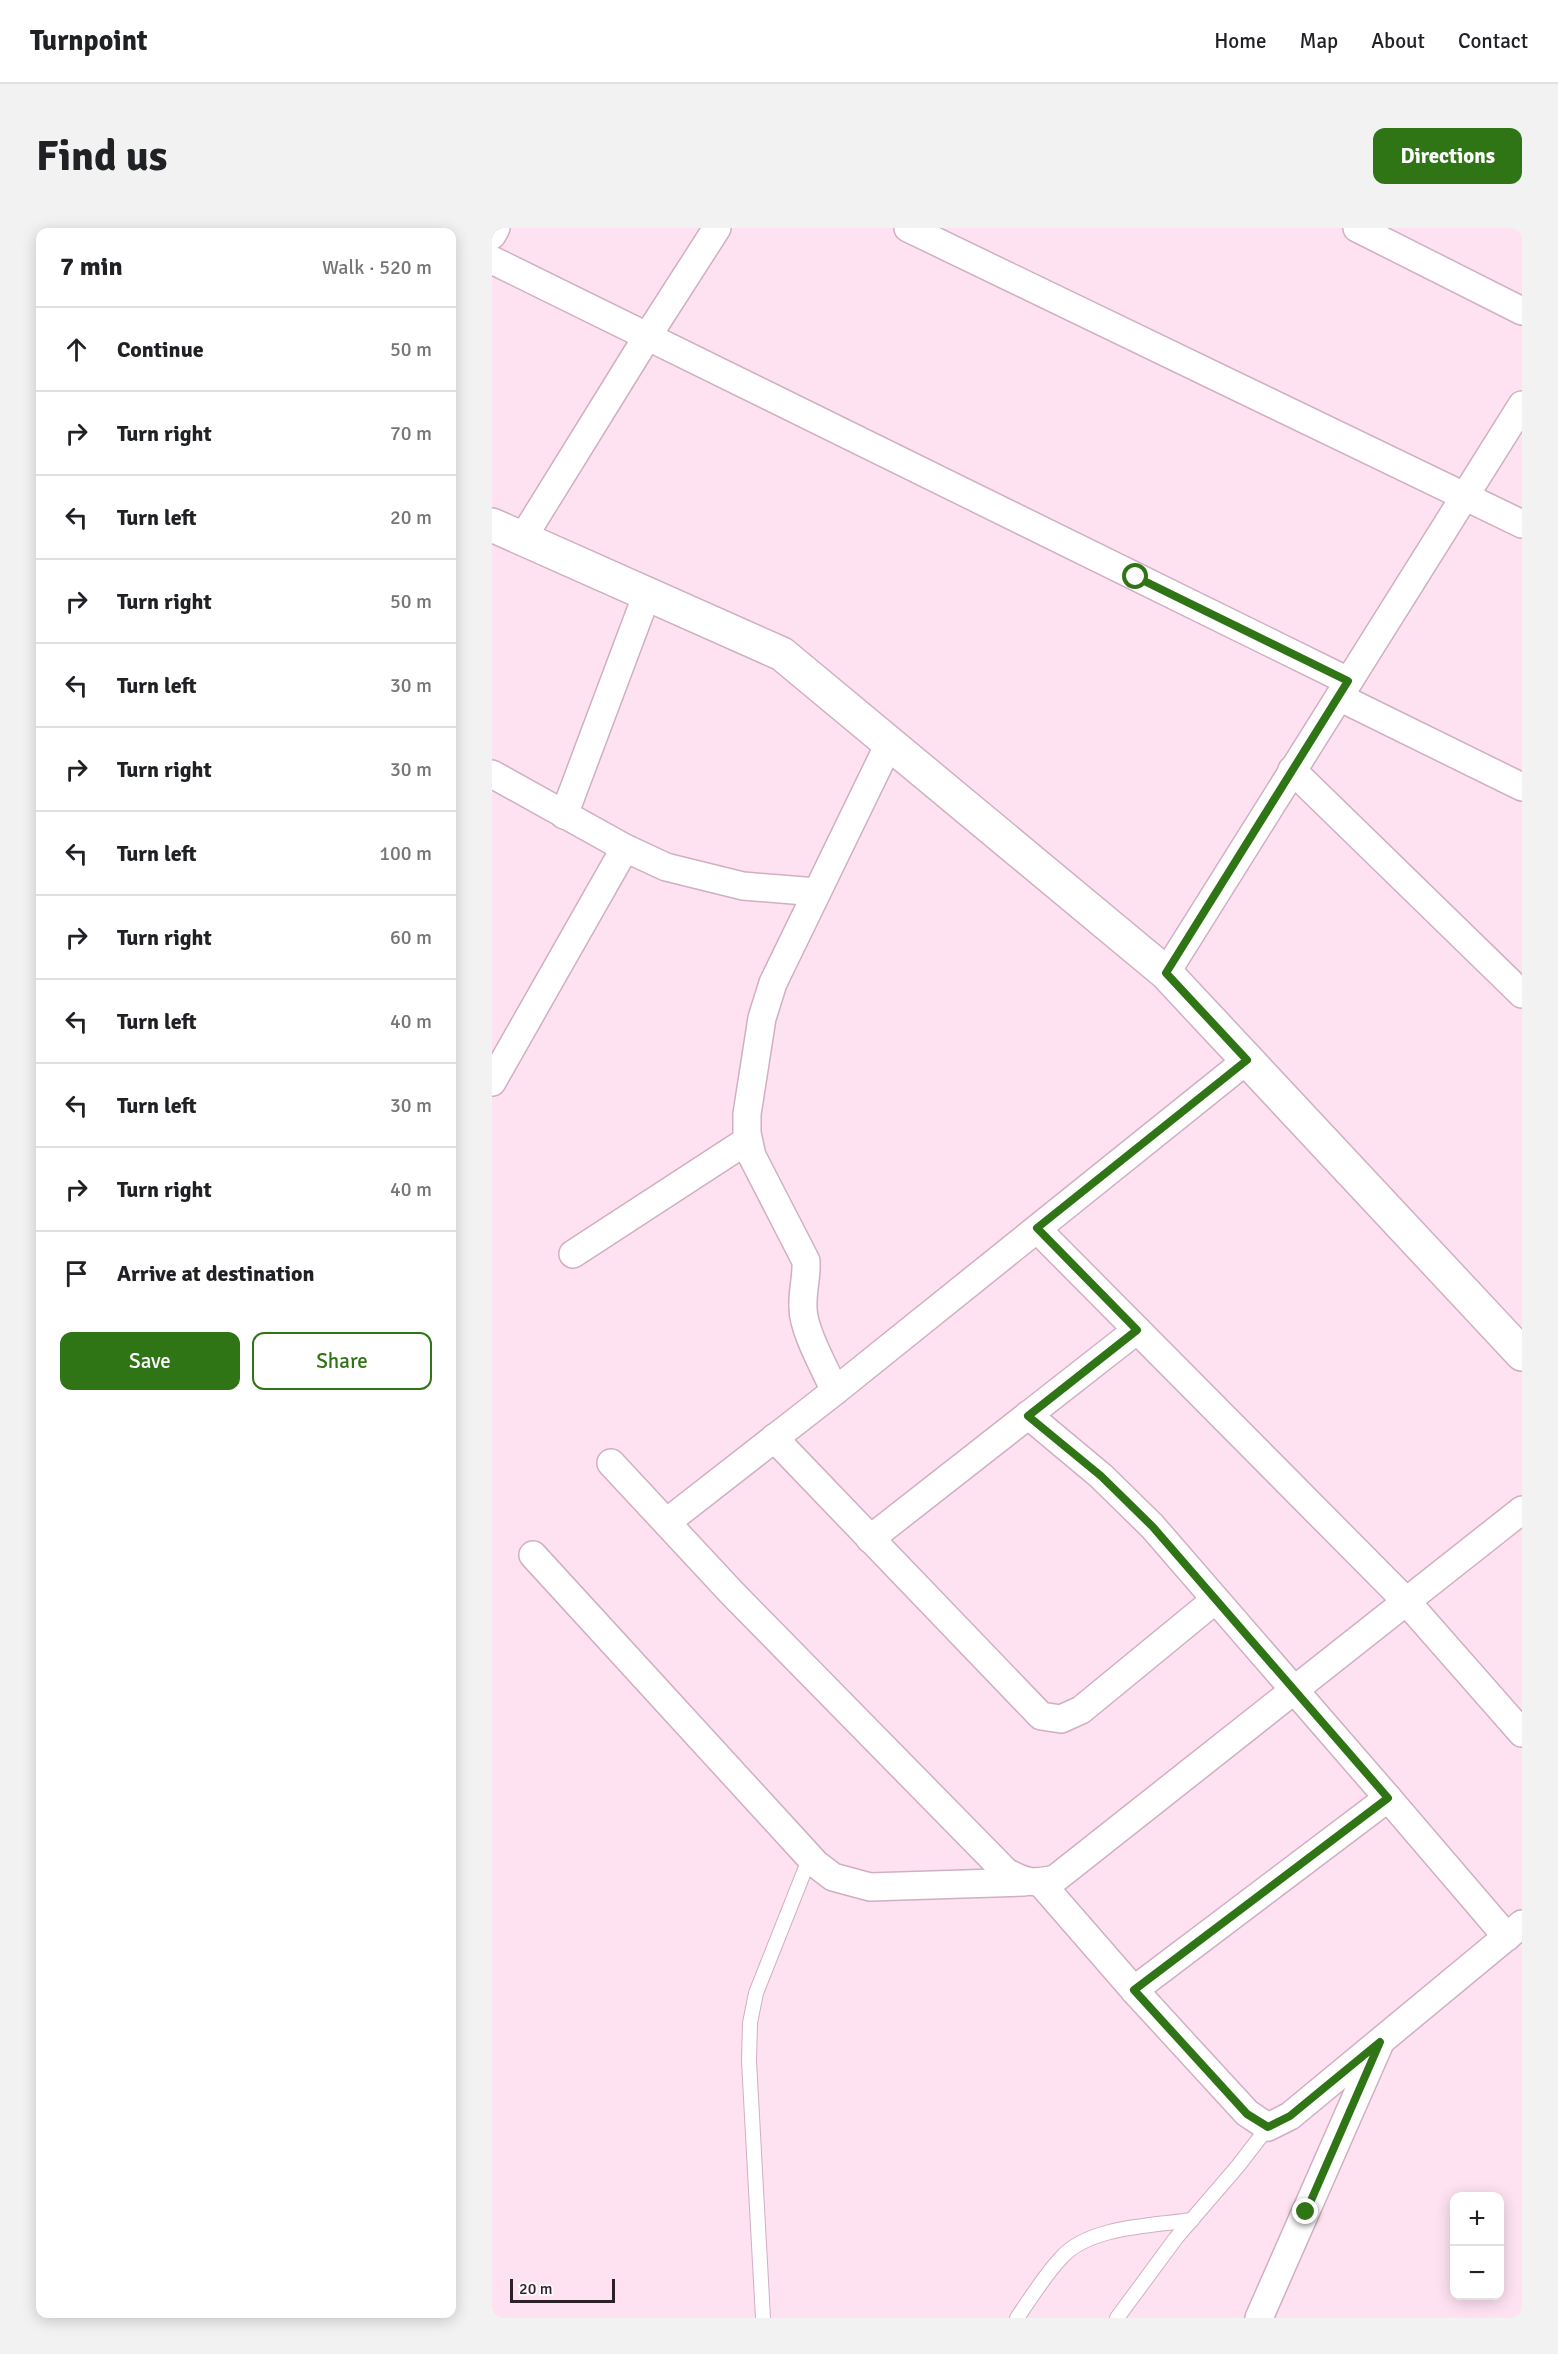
<!DOCTYPE html>
<html lang="en">
<head>
<meta charset="utf-8">
<style>
  body { margin:0; font-family:Signika,sans-serif; background:#f2f2f2; color:#202124 }
  .controls { position:absolute; right:18px; bottom:18px; display:grid; overflow:hidden; border-radius:12px; box-shadow:0 3px 15px #0003 }
  .controls button { width:54px; height:54px; display:grid; place-items:center; padding:0; border:0; border-bottom:2px solid #e0e0e0; background:#fff; color:#202124; font:30px sans-serif }
  .scale { position:absolute; left:18px; bottom:15px; width:105px; box-sizing:border-box; padding-left:6px; border:3px solid #2d2128; border-top:0; font-size:16px; line-height:21px; white-space:nowrap; color:#2d2128; -webkit-text-stroke:4px #fdf6fa; paint-order:stroke }
  .stop { position:absolute; width:18px; height:18px; margin:-14px; border:4px solid #2f7516; border-radius:50%; background:#fff }
  .stop.end { background:#2f7516; border-color:#fff; box-shadow:0 2px 6px #0008 }
  .list { margin:0; padding:0; list-style:none }
  h2 { display:flex; justify-content:space-between; align-items:center; height:78px; margin:0; padding:0 24px; font-size:26px }
  h2 small { font-size:20px; font-weight:400; color:#757577 }
  .list li { display:grid; grid-template-columns:39px 1fr auto; gap:18px; align-items:center; box-sizing:border-box; height:84px; padding:0 24px; border-top:2px solid #e0e0e0 }
  .list b { display:block; font-size:22px; white-space:nowrap }
  .list em { font-size:20px; font-style:normal; color:#757577 }
  .actions { display:flex; gap:12px; padding:18px 24px }
  .actions a { flex:1; padding:14px 0; border:2px solid #2f7516; border-radius:12px; text-align:center; font-size:21px; color:#2f7516 }
  .actions .main { background:#2f7516; color:#fff }
  .icon { flex:none; width:33px; height:33px; fill:none; stroke:currentColor; stroke-width:2; stroke-linecap:round; stroke-linejoin:round }
  .map { position:relative; flex:none; width:1030px; height:2090px; overflow:hidden; border-radius:12px }
  header { display:flex; align-items:center; gap:36px; box-sizing:border-box; height:84px; padding:0 30px; background:#fff; border-bottom:2px solid #e0e0e0 }
  header strong { font-size:28px }
  nav { display:flex; gap:33px; margin-inline-start:auto; font-size:21px }
  .intro { display:flex; align-items:center; justify-content:space-between; box-sizing:border-box; height:144px; padding:0 36px }
  h1 { margin:0; font-size:42px }
  .button { padding:15px 27px; border-radius:12px; background:#2f7516; color:#fff; font-size:21px; font-weight:700 }
  main { display:flex; gap:36px; padding:0 36px }
  aside { flex:1; background:#fff; border-radius:12px; box-shadow:0 3px 15px #0003 }
  .map>svg:first-child { display:block }
  .lines { fill:none; stroke-linecap:round; stroke-linejoin:round }
  .lane-casing { stroke:#d0afc3; stroke-width:16 }
  .street-casing { stroke:#d0afc3; stroke-width:30 }
  .secondary-casing { stroke:#d0afc3; stroke-width:36 }
  .lane { stroke:#fff; stroke-width:14 }
  .street { stroke:#fff; stroke-width:27 }
  .secondary { stroke:#fff; stroke-width:33 }
  .route { stroke:#2f7516; stroke-width:8 }
</style>
</head>
<body>
<header>
<strong>Turnpoint</strong>
<nav><a>Home</a><a>Map</a><a>About</a><a>Contact</a></nav>
</header>
<div class="intro"><h1>Find us</h1><a class="button">Directions</a></div>
<main>
<aside>
<h2>7 min<small>Walk · 520 m</small></h2>
<ul class="list">
<li><svg class="icon" aria-label="ahead" viewBox="0 0 24 24"><path d="M12 20V5M6 11l6-6 6 6"/></svg><div><b>Continue</b></div><em>50 m</em></li>
<li><svg class="icon" aria-label="right" viewBox="0 0 24 24"><path d="M7 20v-9h11M14 6l5 5-5 5"/></svg><div><b>Turn right</b></div><em>70 m</em></li>
<li><svg class="icon" aria-label="left" viewBox="0 0 24 24"><path d="M17 20v-9H6M10 6l-5 5 5 5"/></svg><div><b>Turn left</b></div><em>20 m</em></li>
<li><svg class="icon" aria-label="right" viewBox="0 0 24 24"><path d="M7 20v-9h11M14 6l5 5-5 5"/></svg><div><b>Turn right</b></div><em>50 m</em></li>
<li><svg class="icon" aria-label="left" viewBox="0 0 24 24"><path d="M17 20v-9H6M10 6l-5 5 5 5"/></svg><div><b>Turn left</b></div><em>30 m</em></li>
<li><svg class="icon" aria-label="right" viewBox="0 0 24 24"><path d="M7 20v-9h11M14 6l5 5-5 5"/></svg><div><b>Turn right</b></div><em>30 m</em></li>
<li><svg class="icon" aria-label="left" viewBox="0 0 24 24"><path d="M17 20v-9H6M10 6l-5 5 5 5"/></svg><div><b>Turn left</b></div><em>100 m</em></li>
<li><svg class="icon" aria-label="right" viewBox="0 0 24 24"><path d="M7 20v-9h11M14 6l5 5-5 5"/></svg><div><b>Turn right</b></div><em>60 m</em></li>
<li><svg class="icon" aria-label="left" viewBox="0 0 24 24"><path d="M17 20v-9H6M10 6l-5 5 5 5"/></svg><div><b>Turn left</b></div><em>40 m</em></li>
<li><svg class="icon" aria-label="left" viewBox="0 0 24 24"><path d="M17 20v-9H6M10 6l-5 5 5 5"/></svg><div><b>Turn left</b></div><em>30 m</em></li>
<li><svg class="icon" aria-label="right" viewBox="0 0 24 24"><path d="M7 20v-9h11M14 6l5 5-5 5"/></svg><div><b>Turn right</b></div><em>40 m</em></li>
<li><svg class="icon" aria-label="arrive" viewBox="0 0 24 24"><path d="M6 21V4h12l-3 4 3 4H6"/></svg><div><b>Arrive at destination</b></div></li>
</ul>
<div class="actions"><a class="main">Save</a><a>Share</a></div>
</aside>
<div class="map">
<svg width="1030" height="2090" viewBox="0 0 1030 2090">
  <rect width="100%" height="100%" fill="#fee2f2"/>
  <g class="lines">
    <g class="lane-casing">
      <g id="lane">
        <path d="M271 2090 257 1833 258 1795 264 1765 318 1629"/>
        <path d="M525 2090C539 2070 552 2048 569 2030 597 1998 660 1998 700 1992"/>
        <path d="M625 2090 684 2010 746 1938 776 1899"/>
      </g>
    </g>
    <g class="street-casing">
      <g id="street">
        <path d="M416 0 1030 296"/>
        <path d="M865 0 1030 83"/>
        <path d="M0 7 4 0"/>
        <path d="M0 32 856 453"/>
        <path d="M30 311 155 109 225 0"/>
        <path d="M847 469 1030 559"/>
        <path d="M800 542 1030 766"/>
        <path d="M0 546 133 620 174 639 251 658 325 664"/>
        <path d="M72 587 155 366"/>
        <path d="M674 745 1030 177"/>
        <path d="M0 854 133 620"/>
        <path d="M545 1001 914 1373 1030 1505"/>
        <path d="M81 1026 256 912"/>
        <path d="M343 1163C333 1141 311 1102 311 1080 310 1064 315 1049 314 1033L260 928 255 905V886L270 790 281 755 397 516"/>
        <path d="M536 1187 609 1248 660 1298 896 1570 1015 1709"/>
        <path d="M282 1210 549 1488 569 1491 589 1482 723 1372"/>
        <path d="M119 1235 240 1365 514 1644C534 1655 542 1656 563 1651L1030 1282"/>
        <path d="M175 1294 343 1163 755 832"/>
        <path d="M378 1311 645 1102"/>
        <path d="M41 1327 324 1636 341 1649 378 1659 532 1654"/>
        <path d="M548 1654 642 1762 755 1885 776 1899 798 1888 1030 1696"/>
        <path d="M642 1762 896 1570"/>
        <path d="M767 2090 887 1817"/>
      </g>
    </g>
    <g class="secondary-casing">
      <path id="secondary" d="M0 297 290 426 674 745 1030 1126"/>
    </g>
    <use href="#lane" class="lane"/>
    <use href="#street" class="street"/>
    <use href="#secondary" class="secondary"/>
  </g>
  <g class="lines">
    <path class="route" d="M644 349 856 453 674 745 755 832 545 1000 645 1102 536 1188 609 1248 660 1298 896 1570 642 1762 755 1886 776 1899 798 1888 888 1814 814 1984"/>
  </g>
</svg>
<div class="controls">
<button>+</button>
<button>−</button>
</div>
<div class="scale">20 m</div>
<div class="stop" style="left:644px;top:349px"></div>
<div class="stop end" style="left:814px;top:1984px"></div>
</div>
</main>
</body>
</html>
